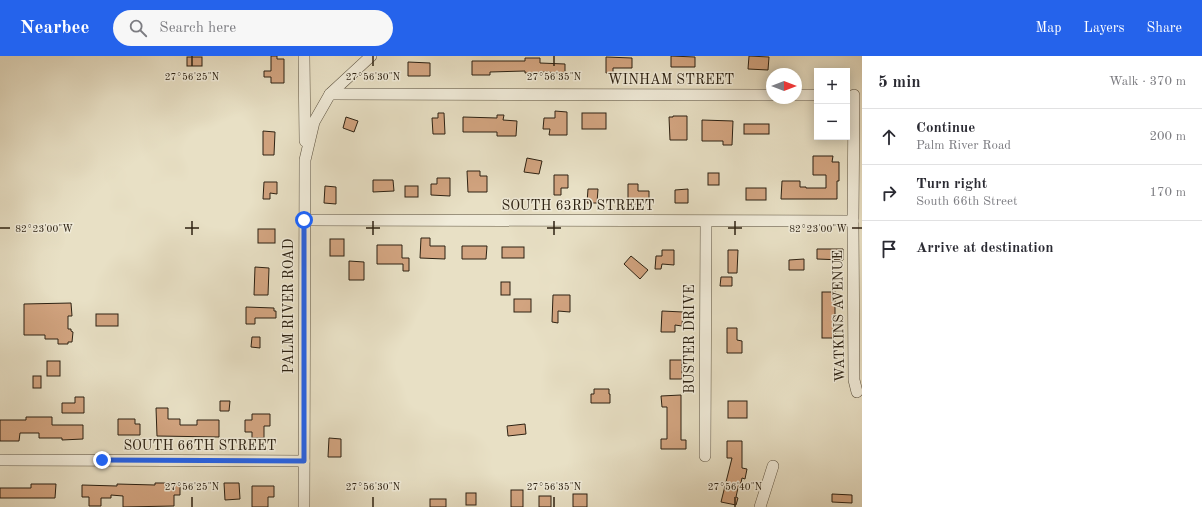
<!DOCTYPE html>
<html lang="en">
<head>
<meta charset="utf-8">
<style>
  body { margin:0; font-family:"Old Standard TT",serif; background:#f7f7f7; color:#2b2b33 }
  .controls { position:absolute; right:12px; top:12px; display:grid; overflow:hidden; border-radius:0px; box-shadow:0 2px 10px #0003 }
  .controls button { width:36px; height:36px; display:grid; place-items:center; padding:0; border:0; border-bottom:1px solid #e1e1e2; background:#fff; color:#2b2b33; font:20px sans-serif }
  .compass { position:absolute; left:766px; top:12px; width:36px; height:36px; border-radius:50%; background:#fff; box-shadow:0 2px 10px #0003; rotate:90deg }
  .stop { position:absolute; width:12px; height:12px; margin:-9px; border:3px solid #2563eb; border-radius:50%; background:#fff }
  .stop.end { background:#2563eb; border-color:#fff; box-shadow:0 1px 4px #0008 }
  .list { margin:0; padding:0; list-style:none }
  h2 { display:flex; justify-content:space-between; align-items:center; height:52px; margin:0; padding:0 16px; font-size:17px }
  h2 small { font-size:13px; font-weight:400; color:#7c7c81 }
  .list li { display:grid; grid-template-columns:26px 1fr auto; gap:12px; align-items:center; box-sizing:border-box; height:56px; padding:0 16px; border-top:1px solid #e1e1e2 }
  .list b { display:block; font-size:15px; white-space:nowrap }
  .list p { margin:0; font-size:13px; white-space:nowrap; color:#7c7c81 }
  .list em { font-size:13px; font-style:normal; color:#7c7c81 }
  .icon { flex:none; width:22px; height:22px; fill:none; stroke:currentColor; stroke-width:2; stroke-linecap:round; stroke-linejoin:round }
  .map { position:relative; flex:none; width:862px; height:451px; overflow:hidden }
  header { display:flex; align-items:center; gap:24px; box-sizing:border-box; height:56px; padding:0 20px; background:#2563eb; color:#fff }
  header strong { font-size:19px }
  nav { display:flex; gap:22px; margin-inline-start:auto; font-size:14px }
  .search { width:280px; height:36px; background:#f7f7f7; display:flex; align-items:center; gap:10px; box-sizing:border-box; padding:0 14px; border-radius:22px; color:#7c7c81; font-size:15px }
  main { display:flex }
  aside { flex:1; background:#fff }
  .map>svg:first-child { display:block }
  .building { fill:#d2a480; stroke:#2c2112 }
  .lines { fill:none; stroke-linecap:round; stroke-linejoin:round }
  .minor-casing { stroke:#5b513f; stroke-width:12 }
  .minor { stroke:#f0ebd9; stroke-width:11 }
  .route { stroke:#2563eb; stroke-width:5 }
  .ticks { fill:none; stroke:#2c2112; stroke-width:1.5 }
  .labels { text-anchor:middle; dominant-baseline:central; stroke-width:3; stroke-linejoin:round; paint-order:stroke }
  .street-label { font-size:14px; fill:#2c2112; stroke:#f0ebd9 }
  .ticks-label { font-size:10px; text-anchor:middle; fill:#2c2112; stroke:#f0ebd9; stroke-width:3; stroke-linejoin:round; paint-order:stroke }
</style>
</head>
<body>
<header>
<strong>Nearbee</strong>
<div class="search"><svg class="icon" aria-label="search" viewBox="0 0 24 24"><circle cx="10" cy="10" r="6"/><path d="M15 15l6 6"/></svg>Search here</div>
<nav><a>Map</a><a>Layers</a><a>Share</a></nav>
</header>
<main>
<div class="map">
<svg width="862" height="451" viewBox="0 0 862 451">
  <rect width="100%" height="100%" fill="#e8e0c5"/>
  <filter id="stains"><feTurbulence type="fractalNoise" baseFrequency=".005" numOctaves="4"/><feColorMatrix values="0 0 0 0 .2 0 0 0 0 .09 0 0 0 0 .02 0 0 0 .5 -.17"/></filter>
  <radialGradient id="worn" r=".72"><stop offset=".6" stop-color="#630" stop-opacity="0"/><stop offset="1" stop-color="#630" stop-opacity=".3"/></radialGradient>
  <g class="building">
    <path d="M271 0H277V3H284V27H271V21H264V15H271Z"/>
    <path d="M671 0 695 1V11H671Z"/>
    <path d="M749 0 769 1 768 14 748 13Z"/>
    <rect x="187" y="1" width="15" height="9"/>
    <path d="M606 1 632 2V12H613V17H606Z"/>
    <path d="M525 2H540V7L565 8V17L540 16V17H525V15L490 16V19H472V5H525Z"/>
    <path d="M408 6 430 7V20H408Z"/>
    <path d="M555 55 567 56V79H549L550 73H543L544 62H555Z"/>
    <path d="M438 57H444L445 78H433L432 62H438Z"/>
    <rect x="582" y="57" width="24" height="16"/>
    <path d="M497 59H504L503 64 517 65 516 80H497V76H463V61L497 62Z"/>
    <path d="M673 60H687V84H670L669 61H673Z"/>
    <path d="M346 61 358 65 354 76 343 72Z"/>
    <path d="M702 64 733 65 732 89H723V85H702Z"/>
    <rect x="744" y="68" width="25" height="10"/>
    <path d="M263 75 275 76 274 99H263Z"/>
    <path d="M813 100H833L832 106H839V125H837V143H781L782 125H800V131H806V132H826V119H813Z"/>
    <path d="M527 102 542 105 539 118 524 116Z"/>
    <path d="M467 115H480V120H487V136H468Z"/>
    <rect x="708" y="117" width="11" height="12"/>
    <path d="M554 119H568V132H561V139H554Z"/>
    <path d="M437 122H450V140L431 139V128H437Z"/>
    <path d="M373 124H393L394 135 373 136Z"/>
    <path d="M264 126H277V138L270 137V143H263Z"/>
    <path d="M628 128H638V135H649V148H628Z"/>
    <path d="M325 130 336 131V148L324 147Z"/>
    <rect x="405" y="130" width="13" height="11"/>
    <rect x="746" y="132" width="20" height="12"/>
    <path d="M588 133H598L597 147H587Z"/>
    <path d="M688 133V147H675V134Z"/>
    <rect x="258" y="173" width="17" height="14"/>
    <path d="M421 182H430V190H445V203L420 202Z"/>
    <rect x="330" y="183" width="14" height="17"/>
    <path d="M377 189H402V202H409V215H403V208H377Z"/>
    <path d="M462 190H487L486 203H462Z"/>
    <rect x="502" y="191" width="22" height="11"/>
    <path d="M817 193H843V204L817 203Z"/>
    <path d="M662 194H674V209L662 208 661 213H655L656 200H662Z"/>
    <path d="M728 194H738L737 217H728Z"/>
    <path d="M631 200 648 214 640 223 624 208Z"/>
    <path d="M804 203V214H789V204Z"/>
    <path d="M349 205 364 206V224H349Z"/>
    <path d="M255 211 269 212 268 239H254Z"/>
    <path d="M721 221H732V230H720Z"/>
    <rect x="501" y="226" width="9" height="13"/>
    <rect x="822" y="236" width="13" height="46"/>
    <path d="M553 239H570V256L558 255V267L552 266Z"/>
    <rect x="514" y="243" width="17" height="13"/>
    <path d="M71 247 72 260H68V273H71V275L73 276 72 286H68V288H58V283H45V279H24V248Z"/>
    <path d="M246 251 274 252V255H276V262H255V268H246Z"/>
    <path d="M662 255 683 256 682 270 675 269V276H661Z"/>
    <rect x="96" y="258" width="22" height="12"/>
    <path d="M727 272H737V284L742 285V297H727Z"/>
    <path d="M252 281H260V292L251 291Z"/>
    <rect x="670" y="304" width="12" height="19"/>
    <rect x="47" y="305" width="13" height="15"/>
    <rect x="33" y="320" width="8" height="12"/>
    <path d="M594 333H609V338H610V347H591V338H594Z"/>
    <path d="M681 339V384H686V393H661V383H667V351H662L661 340Z"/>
    <path d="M75 341H84V357H62V347H75Z"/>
    <path d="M220 345H230L229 355H220Z"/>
    <rect x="728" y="345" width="19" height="17"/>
    <path d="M156 352H168V363H180V369H197V364H219V381L157 380Z"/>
    <path d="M252 358H270V370H264V382H252V376H245V364H252Z"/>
    <path d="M26 361H52V369H83V383L62 384V382H39V377H20L19 385H0V364H26Z"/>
    <path d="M118 363H135V368H140V379H118Z"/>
    <path d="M525 368 526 378 508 380 507 370Z"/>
    <path d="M329 382 341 383V401H328Z"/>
    <path d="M727 385H742V412L747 413 745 423 742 422 741 427H739L736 441 738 442 736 449 721 446 732 402H727Z"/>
    <path d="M155 427H180V439H174V450L123 451V440L111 439V442H101V450H89V441H82V429L117 430V428L155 429Z"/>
    <path d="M224 427H239L240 443 225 444Z"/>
    <path d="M31 428H56L55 442H0V432H31Z"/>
    <path d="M252 430H274V441H268V451H252Z"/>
    <rect x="511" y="434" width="12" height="17"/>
    <rect x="466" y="437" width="10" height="12"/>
    <rect x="573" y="438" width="14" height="13"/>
    <path d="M832 438 852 439V447L832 446Z"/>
    <rect x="539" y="440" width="12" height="11"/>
    <rect x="430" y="443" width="16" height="8"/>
  </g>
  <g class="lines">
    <g class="minor-casing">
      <g id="minor">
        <path d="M304 0 305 85"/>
        <path d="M330 38 772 39"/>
        <path d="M796 39H817"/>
        <path d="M854 39 853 165 854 324 857 336"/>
        <path d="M304 164 853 165"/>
        <path d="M705 400 706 166"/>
        <path d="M0 404 304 405"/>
        <path d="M304 451 305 104 314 66 330 38 371 0"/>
        <path d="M760 451 773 410"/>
      </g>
    </g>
    <use href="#minor" class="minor"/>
  </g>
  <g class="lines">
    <path class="route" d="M102 404 304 405V164"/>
  </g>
  <path class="ticks" d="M192 0V10M373 0V10M554 0V10M192 165V179M373 165V179M554 165V179M735 165V179M0 172H10M185 172H199M366 172H380M547 172H561M728 172H742M852 172H862M192 441V451M373 441V451M554 441V451M735 441V451"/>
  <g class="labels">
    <g class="street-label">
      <text x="671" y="24">WINHAM STREET</text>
      <text x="578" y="150">SOUTH 63RD STREET</text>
      <text transform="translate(289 250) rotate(-90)">PALM RIVER ROAD</text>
      <text transform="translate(839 260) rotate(-91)">WATKINS AVENUE</text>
      <text transform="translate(690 283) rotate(-90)">BUSTER DRIVE</text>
      <text x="200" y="390">SOUTH 66TH STREET</text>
    </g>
  </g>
  <g class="ticks-label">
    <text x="192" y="24">27°56'25"N</text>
    <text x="373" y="24">27°56'30"N</text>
    <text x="554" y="24">27°56'35"N</text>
    <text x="818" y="176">82°23'00"W</text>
    <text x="44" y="176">82°23'00"W</text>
    <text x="192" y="434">27°56'25"N</text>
    <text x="373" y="434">27°56'30"N</text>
    <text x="554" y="434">27°56'35"N</text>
    <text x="735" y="434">27°56'40"N</text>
  </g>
  <rect width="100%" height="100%" filter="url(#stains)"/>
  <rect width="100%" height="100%" fill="url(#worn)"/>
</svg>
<div class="controls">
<button>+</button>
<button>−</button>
</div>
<svg class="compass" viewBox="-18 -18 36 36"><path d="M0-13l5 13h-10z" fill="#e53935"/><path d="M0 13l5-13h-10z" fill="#7c7c81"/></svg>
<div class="stop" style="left:304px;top:164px"></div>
<div class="stop end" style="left:102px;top:404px"></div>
</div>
<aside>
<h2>5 min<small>Walk · 370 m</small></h2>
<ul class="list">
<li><svg class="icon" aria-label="ahead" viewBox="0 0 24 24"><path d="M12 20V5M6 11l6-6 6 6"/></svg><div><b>Continue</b><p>Palm River Road</p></div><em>200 m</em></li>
<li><svg class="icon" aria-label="right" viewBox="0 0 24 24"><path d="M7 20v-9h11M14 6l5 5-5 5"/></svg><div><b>Turn right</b><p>South 66th Street</p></div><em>170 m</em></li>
<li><svg class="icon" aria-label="arrive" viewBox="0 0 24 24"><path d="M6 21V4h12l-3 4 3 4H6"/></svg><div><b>Arrive at destination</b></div></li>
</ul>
</aside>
</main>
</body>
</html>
